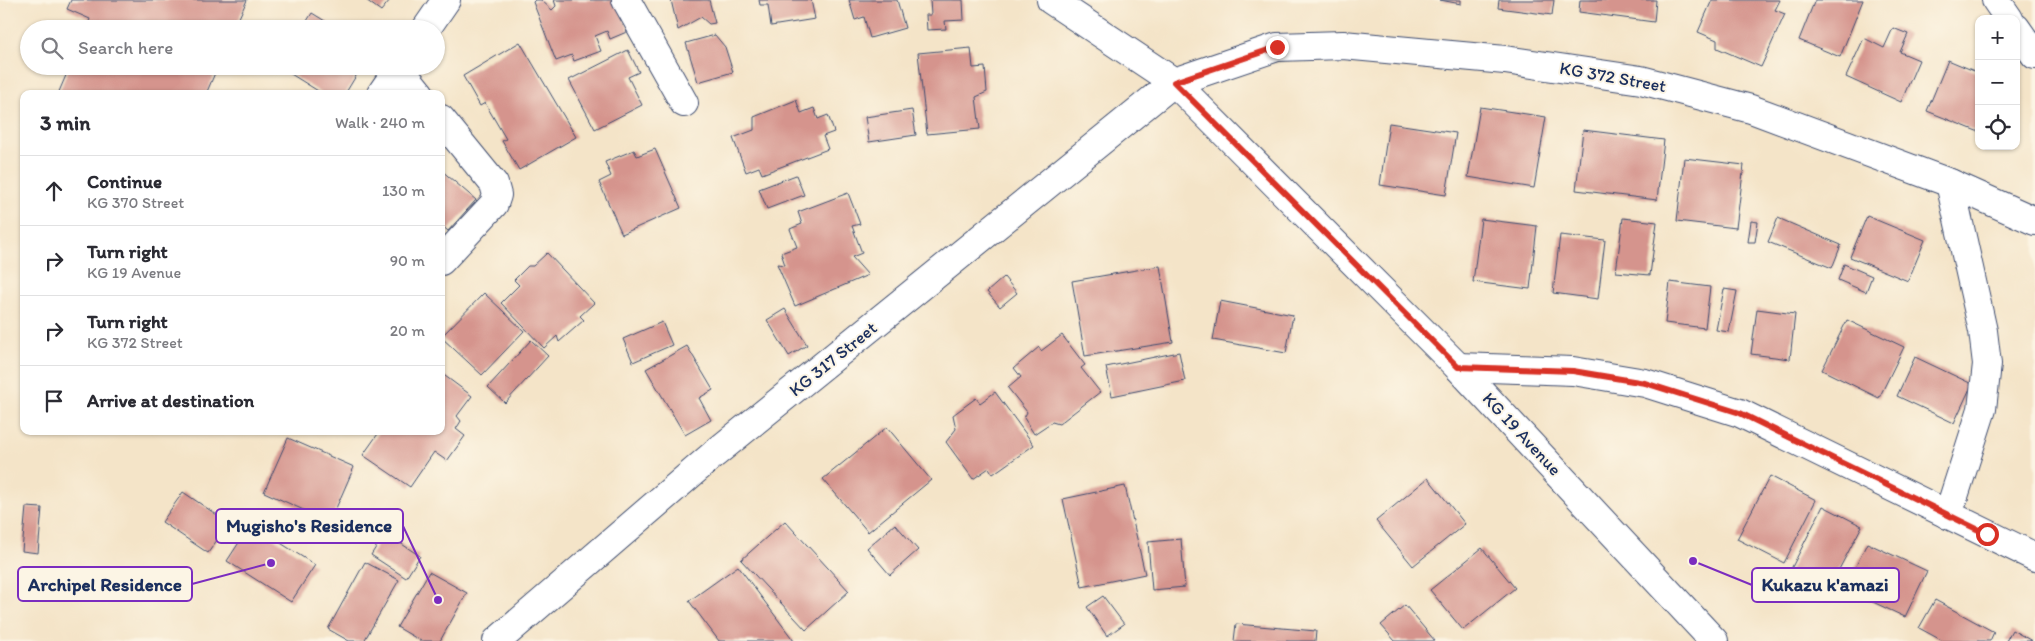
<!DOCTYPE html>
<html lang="en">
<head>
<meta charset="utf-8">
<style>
  body { margin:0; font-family:Itim,sans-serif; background:#f2f2f3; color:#2b2b33 }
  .controls { position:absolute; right:15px; top:15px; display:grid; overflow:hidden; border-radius:10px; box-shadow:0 1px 4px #0004 }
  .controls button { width:45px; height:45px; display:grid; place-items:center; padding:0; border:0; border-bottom:1px solid #e1e1e2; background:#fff; color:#2b2b33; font:25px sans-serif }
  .stop { position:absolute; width:15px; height:15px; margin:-11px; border:4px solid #d93025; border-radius:50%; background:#fff }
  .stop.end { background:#d93025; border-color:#fff; box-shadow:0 1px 5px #0008 }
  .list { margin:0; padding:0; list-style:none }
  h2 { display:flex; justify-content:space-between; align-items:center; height:65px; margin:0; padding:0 20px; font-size:21px }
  h2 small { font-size:16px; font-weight:400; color:#7c7c81 }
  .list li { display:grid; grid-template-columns:32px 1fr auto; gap:15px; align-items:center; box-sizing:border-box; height:70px; padding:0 20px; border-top:1px solid #e1e1e2 }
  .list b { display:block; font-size:19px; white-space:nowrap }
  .list p { margin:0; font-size:16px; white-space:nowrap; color:#7c7c81 }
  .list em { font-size:16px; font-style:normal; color:#7c7c81 }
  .icon { flex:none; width:28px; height:28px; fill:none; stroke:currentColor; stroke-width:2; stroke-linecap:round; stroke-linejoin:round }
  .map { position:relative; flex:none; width:2035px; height:641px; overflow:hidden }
  .search { position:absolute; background:#fff; box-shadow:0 1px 4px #0004; left:20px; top:20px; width:425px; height:55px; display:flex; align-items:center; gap:12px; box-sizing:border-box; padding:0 18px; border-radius:28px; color:#7c7c81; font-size:19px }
  .panel { position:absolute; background:#fff; box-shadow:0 1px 4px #0004; left:20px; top:90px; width:425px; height:345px; border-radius:10px }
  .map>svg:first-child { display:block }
  .building { fill:#d5948d }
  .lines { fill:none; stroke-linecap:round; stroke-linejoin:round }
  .minor-casing { stroke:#3c4a6e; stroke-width:30 }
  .secondary-casing { stroke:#3c4a6e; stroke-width:30 }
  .minor { stroke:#fff; stroke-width:28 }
  .secondary { stroke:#fff; stroke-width:28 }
  .route { stroke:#d93025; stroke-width:6 }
  .labels { text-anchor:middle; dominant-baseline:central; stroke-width:4; stroke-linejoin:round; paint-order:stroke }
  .street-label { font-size:18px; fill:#1b2f5e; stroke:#fcf5e5 }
  .leader { fill:none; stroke:#7b2cbf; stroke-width:2 }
  .callout-dot { fill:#7b2cbf; stroke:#fcf5e5; stroke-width:2 }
  .callout { fill:#fcf5e5; stroke:#7b2cbf; stroke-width:2 }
  .callout-label { font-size:19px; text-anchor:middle; font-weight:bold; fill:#1b2f5e }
</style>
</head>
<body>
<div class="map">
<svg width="2035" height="641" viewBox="0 0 2035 641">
  <rect width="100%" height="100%" fill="#fcf5e5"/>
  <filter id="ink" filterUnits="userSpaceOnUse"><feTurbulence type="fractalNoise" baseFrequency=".02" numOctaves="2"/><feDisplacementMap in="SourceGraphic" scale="10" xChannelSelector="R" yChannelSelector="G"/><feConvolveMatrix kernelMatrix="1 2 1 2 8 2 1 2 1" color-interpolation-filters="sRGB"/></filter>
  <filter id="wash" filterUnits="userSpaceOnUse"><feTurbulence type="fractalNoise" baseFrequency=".0096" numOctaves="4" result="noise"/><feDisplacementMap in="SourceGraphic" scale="20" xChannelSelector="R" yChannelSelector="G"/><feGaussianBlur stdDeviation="1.12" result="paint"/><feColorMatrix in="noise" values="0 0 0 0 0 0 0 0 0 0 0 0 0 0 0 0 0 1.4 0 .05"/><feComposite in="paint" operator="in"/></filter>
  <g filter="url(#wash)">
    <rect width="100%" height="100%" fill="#f4e4c8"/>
    <g id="blocks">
      <g class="building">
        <path d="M71 0H247L234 29H86L90 19 67 9Z"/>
        <path d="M366 0H390L381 11Z"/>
        <path d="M535 0H541L552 10 556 6 554 0H617L629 31 610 39 607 31 595 36 601 51 574 61 572 55 556 61 533 2Z"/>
        <path d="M671 0H709L715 23 709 24 701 17 678 30Z"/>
        <path d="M759 0H811L815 19 771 26 768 5H760Z"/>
        <path d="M849 0H897L905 28 870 38 864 17 855 20Z"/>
        <path d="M930 0H963L964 20 945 21 946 29 927 30 926 15H931Z"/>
        <path d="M1440 0H1461V4Z"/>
        <path d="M1499 0H1554L1552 15 1498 8Z"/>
        <path d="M1580 0H1656L1654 22 1579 12Z"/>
        <path d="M1712 0H1780L1775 10 1785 14 1761 67 1717 48V40L1698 32Z"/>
        <path d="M1815 0H1863L1840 57 1799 40Z"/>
        <path d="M312 13 338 29H302Z"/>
        <path d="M1893 28 1908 34 1900 52 1919 60 1901 102 1846 77 1864 38 1884 48Z"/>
        <path d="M715 35 725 47 733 72 698 82 686 43Z"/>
        <path d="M520 42 576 137 519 170 502 141 506 139 485 103 480 106 463 76Z"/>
        <path d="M971 48 973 68 985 67 987 92 976 97 980 129 927 134 918 53Z"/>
        <path d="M628 50 639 72 628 77 642 105 595 129 569 80Z"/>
        <path d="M1948 60 1979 73V132L1927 111Z"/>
        <path d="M70 66H218L206 94H58Z"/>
        <path d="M278 66H362L345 94H323Z"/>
        <path d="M796 100 801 113 814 108 818 119 828 115 834 132 823 136 828 149 762 174 759 167 746 172 733 138 754 130V117Z"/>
        <path d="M1480 107 1546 117 1534 188 1468 177Z"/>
        <path d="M912 110 916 135 869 142 865 117Z"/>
        <path d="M1389 123 1456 133 1446 195 1380 185Z"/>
        <path d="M1583 130 1664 140 1657 200 1576 190Z"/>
        <path d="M655 149 681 208 622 234 599 182 611 176 605 162 634 150 637 156Z"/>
        <path d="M1684 158 1744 165 1736 228 1677 221Z"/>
        <path d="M441 170 476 200 448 231 441 225Z"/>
        <path d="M796 175 804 195 767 209 759 189Z"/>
        <path d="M848 193 860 224 852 226 862 253 852 257 868 275 795 306 777 264 785 265 781 253 797 247 790 229 802 224 798 212Z"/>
        <path d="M1867 216 1925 240 1908 281 1850 257Z"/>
        <path d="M1623 218 1657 222 1650 275 1616 272Z"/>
        <path d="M1778 218 1841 245 1832 268 1768 242Z"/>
        <path d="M1481 219 1537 226 1530 289 1473 282Z"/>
        <path d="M1751 221 1758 222 1755 242H1748Z"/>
        <path d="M1560 235 1605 240 1598 299 1553 293Z"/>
        <path d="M547 253 594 303 580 316 584 320 559 342 557 336 544 348 501 303 519 285 514 280 528 266H533Z"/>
        <path d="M1844 264 1872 276 1866 292 1838 280Z"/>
        <path d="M1160 266 1173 342 1085 356 1072 281Z"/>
        <path d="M1004 277 1017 293 1000 307 987 292Z"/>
        <path d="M1670 282 1710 287 1705 328 1665 323Z"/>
        <path d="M1724 289 1737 291 1729 332 1716 330Z"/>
        <path d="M484 293 524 331 482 375 441 337Z"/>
        <path d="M1220 301 1293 315 1286 353 1213 340Z"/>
        <path d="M785 309 807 345 789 356 767 320Z"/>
        <path d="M1757 309 1795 314 1790 359 1751 354Z"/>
        <path d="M1847 320 1904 347 1879 398 1822 370Z"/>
        <path d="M662 322 672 345 633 362 623 339Z"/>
        <path d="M1062 335 1085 365 1081 368 1100 392 1059 424 1052 422 1034 434 1024 418 1027 412 1008 388 1021 377 1014 368 1039 347 1041 351Z"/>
        <path d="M531 340 548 356 505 403 488 387Z"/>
        <path d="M687 346 713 390 699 398 711 420 685 435 646 369Z"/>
        <path d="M1179 352 1185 381 1112 396 1106 367Z"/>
        <path d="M1915 357 1972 384 1954 423 1897 396Z"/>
        <path d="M441 373 472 396 457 416 461 421 456 429 465 436 447 461 434 452 410 487 363 455 380 431H441Z"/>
        <path d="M995 392 1034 445 993 474 989 468 973 479 946 442 956 429 953 415 976 398 980 403Z"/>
        <path d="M887 427 931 480 868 532 823 479Z"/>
        <path d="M288 438 354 467 330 522 264 492Z"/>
        <path d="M1770 476 1816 500 1784 563 1737 539Z"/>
        <path d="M1428 478 1465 524 1413 566 1376 521Z"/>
        <path d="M1125 486 1145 574 1082 587 1063 499Z"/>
        <path d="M183 492 229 523 208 553 162 522Z"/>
        <path d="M1823 506 1862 526 1827 592 1789 573Z"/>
        <path d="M26 507 42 508 38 553 22 551Z"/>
        <path d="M785 521 849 591 806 630 741 560Z"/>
        <path d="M251 524 315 565 291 602 227 561Z"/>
        <path d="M895 524 918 550 890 575 867 548Z"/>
        <path d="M385 533 420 556 406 578 371 555Z"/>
        <path d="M1181 539 1185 587 1152 590 1148 542Z"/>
        <path d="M1867 543 1927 571 1905 617 1845 589Z"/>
        <path d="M1482 548 1515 588 1463 630 1430 590Z"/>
        <path d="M365 562 399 580 364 641H349L328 629Z"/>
        <path d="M738 566 794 641H719L689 601Z"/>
        <path d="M429 572 467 593 440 641H421L397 627Z"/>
        <path d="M1103 596 1124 624 1107 636 1087 607Z"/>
        <path d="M1935 600 1994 632 1990 641H1943L1919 628Z"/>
        <path d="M1405 605 1435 641H1395L1381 625Z"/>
        <path d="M1236 624 1316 631 1315 641H1234Z"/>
        <path d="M2012 630 2032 641H2006Z"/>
      </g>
    </g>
  </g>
  <g filter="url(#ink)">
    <use href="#blocks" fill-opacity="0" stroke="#3c4a6e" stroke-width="1"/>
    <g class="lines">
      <g class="minor-casing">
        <g id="minor">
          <path d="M626 0 684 103"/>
          <path d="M1996 0 2009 19"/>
          <path d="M2016 28 2035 55"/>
          <path d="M426 29 446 0"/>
          <path d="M399 68 420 94"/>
          <path d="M381 94 400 66"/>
          <path d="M441 119 494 184 497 195 494 204 441 261"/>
          <path d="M1458 367 1573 371 1645 383 1740 413 2035 557"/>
          <path d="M1948 515 1982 409 1987 364 1983 331 1950 183"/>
          <path d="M497 641 714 454 1174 82 1277 47 1343 45 1505 60 1641 80 1751 109 1950 183 2035 221"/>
        </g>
      </g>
      <g class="secondary-casing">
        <path id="secondary" d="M1051 0 1174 82 1458 367 1714 641"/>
      </g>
      <use href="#minor" class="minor"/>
      <use href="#secondary" class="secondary"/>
    </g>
  </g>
  <g class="lines" filter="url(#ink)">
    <path class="route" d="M1277 47 1174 82 1458 367 1573 371 1645 383 1740 413 1987 534"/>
  </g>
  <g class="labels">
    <g class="street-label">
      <text transform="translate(1613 77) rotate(10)">KG 372 Street</text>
      <text transform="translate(833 359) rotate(-39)">KG 317 Street</text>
      <text transform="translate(1522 434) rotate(47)">KG 19 Avenue</text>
    </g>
  </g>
  <path class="leader" d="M438 600L403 526M271 563L192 584M1693 561L1752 585"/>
  <g class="callout-dot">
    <circle cx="438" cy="600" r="5"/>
    <circle cx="271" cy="563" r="5"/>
    <circle cx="1693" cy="561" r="5"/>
  </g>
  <g class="callout">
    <rect x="216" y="509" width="187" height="34" rx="5"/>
    <rect x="18" y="567" width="174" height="34" rx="5"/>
    <rect x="1752" y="568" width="147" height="34" rx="5"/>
  </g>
  <g class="callout-label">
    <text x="309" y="532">Mugisho's Residence</text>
    <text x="105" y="591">Archipel Residence</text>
    <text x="1825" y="591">Kukazu k'amazi</text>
  </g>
</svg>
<div class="controls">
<button>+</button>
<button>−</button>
<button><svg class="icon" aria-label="locate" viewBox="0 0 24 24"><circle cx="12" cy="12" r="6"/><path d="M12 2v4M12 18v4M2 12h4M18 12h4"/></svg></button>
</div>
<div class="stop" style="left:1987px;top:534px"></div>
<div class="stop end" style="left:1277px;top:47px"></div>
<div class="search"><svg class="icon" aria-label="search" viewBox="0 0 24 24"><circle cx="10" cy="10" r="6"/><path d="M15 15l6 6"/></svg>Search here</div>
<section class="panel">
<h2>3 min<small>Walk · 240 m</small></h2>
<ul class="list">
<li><svg class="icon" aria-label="ahead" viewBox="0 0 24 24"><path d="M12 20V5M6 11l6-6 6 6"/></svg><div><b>Continue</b><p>KG 370 Street</p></div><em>130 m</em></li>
<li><svg class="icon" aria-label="right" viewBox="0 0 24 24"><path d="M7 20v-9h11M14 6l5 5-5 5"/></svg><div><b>Turn right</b><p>KG 19 Avenue</p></div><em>90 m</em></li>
<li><svg class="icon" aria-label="right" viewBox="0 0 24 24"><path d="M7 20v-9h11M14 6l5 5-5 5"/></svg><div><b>Turn right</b><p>KG 372 Street</p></div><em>20 m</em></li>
<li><svg class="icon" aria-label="arrive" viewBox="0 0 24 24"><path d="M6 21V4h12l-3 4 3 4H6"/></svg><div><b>Arrive at destination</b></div></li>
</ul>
</section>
</div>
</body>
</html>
